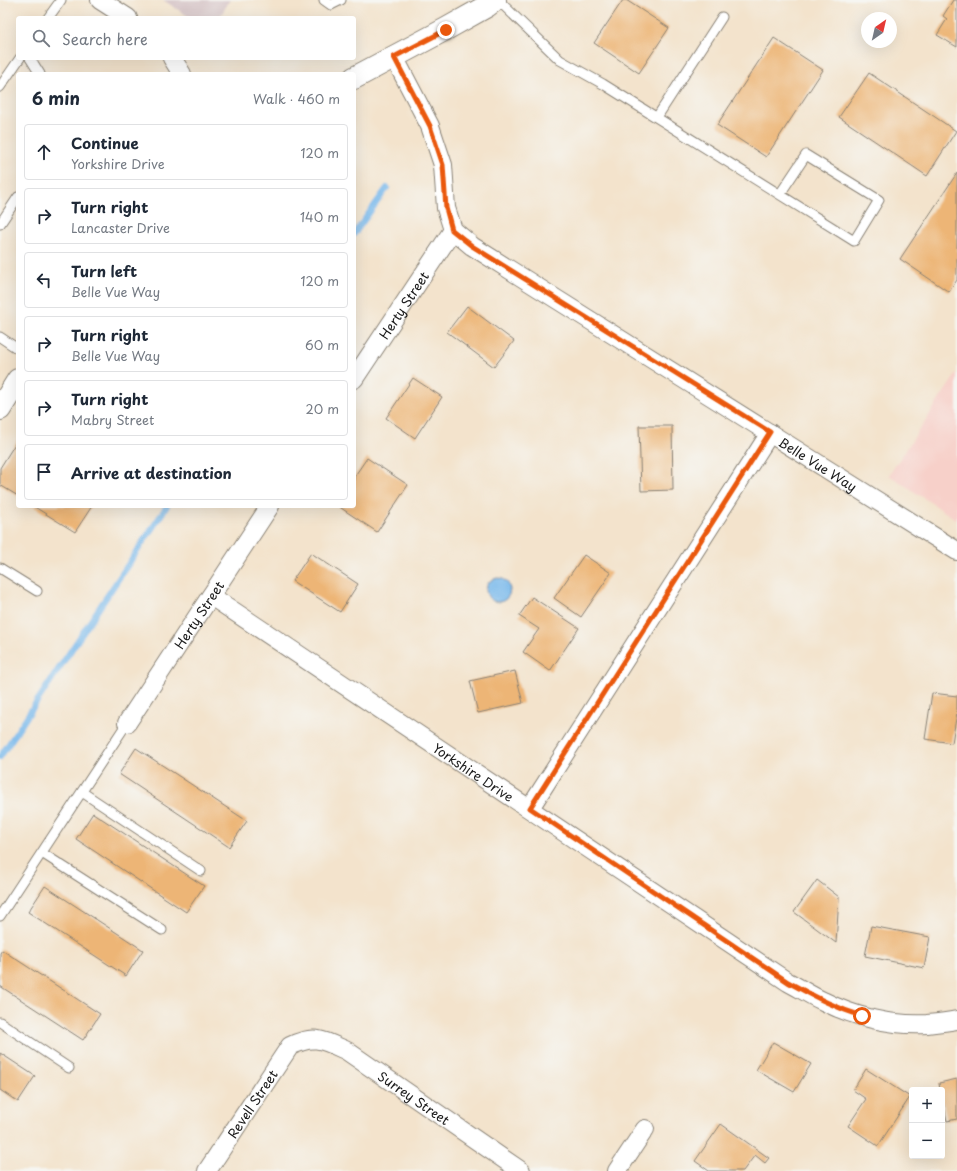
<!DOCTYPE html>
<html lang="en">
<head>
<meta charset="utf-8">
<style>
  body { margin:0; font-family:"Playpen Sans",sans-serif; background:#f6f6f7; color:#1f2937 }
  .controls { position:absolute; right:12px; bottom:12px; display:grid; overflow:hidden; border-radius:4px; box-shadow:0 4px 16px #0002 }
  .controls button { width:36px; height:36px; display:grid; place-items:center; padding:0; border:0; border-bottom:1px solid #e0e1e3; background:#fff; color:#1f2937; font:20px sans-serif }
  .compass { position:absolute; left:861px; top:12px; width:36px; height:36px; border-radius:50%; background:#fff; box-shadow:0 4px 16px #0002; rotate:34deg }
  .stop { position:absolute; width:12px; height:12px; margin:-9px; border:3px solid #ea580c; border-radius:50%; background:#fff }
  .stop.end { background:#ea580c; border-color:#fff; box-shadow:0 1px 4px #0008 }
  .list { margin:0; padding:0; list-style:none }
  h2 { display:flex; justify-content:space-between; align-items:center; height:52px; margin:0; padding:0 16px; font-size:17px }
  h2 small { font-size:13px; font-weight:400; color:#747a83 }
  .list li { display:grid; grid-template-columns:26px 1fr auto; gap:12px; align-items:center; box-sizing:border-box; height:56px; margin:0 8px 8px; padding:0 8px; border:1px solid #e0e1e3; border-radius:4px }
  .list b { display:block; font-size:15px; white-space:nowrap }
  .list p { margin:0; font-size:13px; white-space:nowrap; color:#747a83 }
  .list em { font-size:13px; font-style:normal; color:#747a83 }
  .icon { flex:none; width:22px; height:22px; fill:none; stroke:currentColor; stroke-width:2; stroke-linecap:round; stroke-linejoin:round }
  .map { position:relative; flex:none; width:957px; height:1171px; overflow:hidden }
  .search { position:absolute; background:#fff; box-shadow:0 4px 16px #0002; left:16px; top:16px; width:340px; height:44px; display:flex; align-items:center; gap:10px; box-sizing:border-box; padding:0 14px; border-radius:4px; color:#747a83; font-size:15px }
  .panel { position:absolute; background:#fff; box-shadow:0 4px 16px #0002; left:16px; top:72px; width:340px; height:436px; border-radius:4px }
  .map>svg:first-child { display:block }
  .built { fill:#f7d0c9 }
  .industrial { fill:#d2bec1 }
  .water { fill:#76b7eb; stroke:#496a84 }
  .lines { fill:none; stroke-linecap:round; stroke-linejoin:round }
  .stream { stroke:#76b7eb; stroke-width:6 }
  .building { fill:#edb576 }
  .lane-casing { stroke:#888074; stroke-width:11 }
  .street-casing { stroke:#888074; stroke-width:20 }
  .secondary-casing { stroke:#888074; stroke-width:24 }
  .lane { stroke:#fff; stroke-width:9 }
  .street { stroke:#fff; stroke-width:18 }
  .secondary { stroke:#fff; stroke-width:22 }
  .route { stroke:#ea580c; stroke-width:5 }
  .labels { text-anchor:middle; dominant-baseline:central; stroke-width:4; stroke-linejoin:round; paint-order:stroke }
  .street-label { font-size:13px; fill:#1c1c1c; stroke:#f6f6f2 }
</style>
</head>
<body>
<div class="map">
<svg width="957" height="1171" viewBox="0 0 957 1171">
  <rect width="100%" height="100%" fill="#f6f6f2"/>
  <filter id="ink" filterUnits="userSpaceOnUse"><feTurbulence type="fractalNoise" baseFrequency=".025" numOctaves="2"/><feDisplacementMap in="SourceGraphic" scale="8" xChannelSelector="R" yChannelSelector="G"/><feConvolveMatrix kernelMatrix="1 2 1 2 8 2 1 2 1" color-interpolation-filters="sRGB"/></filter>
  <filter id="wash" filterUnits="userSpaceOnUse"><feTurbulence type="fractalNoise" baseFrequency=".012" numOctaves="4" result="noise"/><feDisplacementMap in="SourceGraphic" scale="16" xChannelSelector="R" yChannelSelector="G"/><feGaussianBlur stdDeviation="0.9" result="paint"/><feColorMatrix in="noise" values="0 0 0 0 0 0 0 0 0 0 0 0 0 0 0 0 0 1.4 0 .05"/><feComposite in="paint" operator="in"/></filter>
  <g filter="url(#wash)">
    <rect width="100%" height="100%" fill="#f3e3cc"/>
    <path class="built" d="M957 373V520L889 475Z"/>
    <path class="industrial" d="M163 0H230L219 18H191Z"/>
    <circle class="water" cx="498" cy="590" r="12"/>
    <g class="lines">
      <g class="stream">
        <path d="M354 234 387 188"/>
        <path d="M0 757 167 506"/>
      </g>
    </g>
    <g id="blocks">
      <g class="building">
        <path d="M623 0H626L669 28 639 73 594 43Z"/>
        <path d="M953 0H957V47L937 35 947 19 943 16Z"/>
        <path d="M774 38 823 70 766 157 717 125Z"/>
        <path d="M869 73 956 131 927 176 839 117Z"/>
        <path d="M957 173V280L949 292 900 259Z"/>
        <path d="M467 306 514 341 494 367 447 332Z"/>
        <path d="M413 378 442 397 415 438 386 418Z"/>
        <path d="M639 426H672L673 490 641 491Z"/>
        <path d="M18 439V496L0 485V468Z"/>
        <path d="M367 458 408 485 377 532 338 506H354V477Z"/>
        <path d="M33 506H92L75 532Z"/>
        <path d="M311 553 358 584 340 612 292 581Z"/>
        <path d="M584 555 611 573 581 617 554 598Z"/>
        <path d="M532 597 579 628 550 671 523 652 539 629 519 616Z"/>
        <path d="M515 671 523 703 478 713 470 681Z"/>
        <path d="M932 693 957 696V712L952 743 925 739Z"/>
        <path d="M136 748 247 821 229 847 119 774Z"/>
        <path d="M93 813 204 886 186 912 76 839Z"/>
        <path d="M817 880 839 897 836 943 794 912Z"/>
        <path d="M45 886 143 950 126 976 28 912Z"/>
        <path d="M871 926 930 937 924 968 865 956Z"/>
        <path d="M2 950 100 1014 83 1040 0 986V953Z"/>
        <path d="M773 1042 811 1064 794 1092 756 1070Z"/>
        <path d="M0 1053 35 1076 18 1102 0 1090Z"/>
        <path d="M866 1069 910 1097 878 1146 848 1126 866 1099 853 1090Z"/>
        <path d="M957 1079V1119L947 1121 942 1097V1090H940L939 1083Z"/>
        <path d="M721 1124 769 1158 765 1163 755 1155 743 1171H709L695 1161Z"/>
      </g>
    </g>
  </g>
  <g filter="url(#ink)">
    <use href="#blocks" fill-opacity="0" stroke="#888074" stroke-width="1"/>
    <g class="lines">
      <g class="lane-casing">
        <g id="lane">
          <path d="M324 0 331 5 341 0"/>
          <path d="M498 0 560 60 603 84 854 241 879 200 806 155 780 194"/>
          <path d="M48 18 61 0"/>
          <path d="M30 58 40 74"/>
          <path d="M0 87 20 58"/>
          <path d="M657 117 722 17"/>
          <path d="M0 224 18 197"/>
          <path d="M0 337 18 349"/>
          <path d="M0 568 37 591"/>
          <path d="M82 792 201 871"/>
          <path d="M42 853 162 930"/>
          <path d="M0 916 127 723"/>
          <path d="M0 1022 69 1068"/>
        </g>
      </g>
      <g class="street-casing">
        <g id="street">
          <path d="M100 0 128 18"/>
          <path id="s1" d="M394 57 430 126 443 165 446 208 453 230 472 246 957 551"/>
          <path d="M172 58 182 74"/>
          <path id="s2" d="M354 379 453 230"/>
          <path id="s3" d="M211 596 788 982C800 988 811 996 823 1001 854 1017 892 1026 927 1024 937 1023 947 1022 957 1020"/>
          <path id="s4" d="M127 723 270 506"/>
          <path d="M530 808 770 433"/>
          <path id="s5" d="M207 1171 290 1046C315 1034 323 1040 347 1051L521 1171"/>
          <path d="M617 1171 645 1129"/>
        </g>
      </g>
      <g class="secondary-casing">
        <g id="secondary">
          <path d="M354 78 446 29 487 6 495 0"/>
          <path d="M0 409 18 380"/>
        </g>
      </g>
      <use href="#lane" class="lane"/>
      <use href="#street" class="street"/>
      <use href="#secondary" class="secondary"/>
    </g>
  </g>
  <g class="lines" filter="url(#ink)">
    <path class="route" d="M446 30 394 57 430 126 443 165 446 208 452 230 472 246 770 432 530 808 788 982C814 996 833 1007 862 1016"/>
  </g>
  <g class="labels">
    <g class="street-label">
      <text stroke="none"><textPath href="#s2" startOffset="89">Herty Street</textPath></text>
      <text stroke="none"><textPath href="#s1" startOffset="619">Belle Vue Way</textPath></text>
      <text stroke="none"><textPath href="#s4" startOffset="130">Herty Street</textPath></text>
      <text stroke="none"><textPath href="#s3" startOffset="316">Yorkshire Drive</textPath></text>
      <text stroke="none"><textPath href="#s5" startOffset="292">Surrey Street</textPath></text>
      <text stroke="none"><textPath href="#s5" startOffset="81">Revell Street</textPath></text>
    </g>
  </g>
</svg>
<div class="controls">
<button>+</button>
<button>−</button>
</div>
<svg class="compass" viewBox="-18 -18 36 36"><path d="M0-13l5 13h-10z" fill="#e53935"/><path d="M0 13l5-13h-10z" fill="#747a83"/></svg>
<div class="stop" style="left:862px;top:1016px"></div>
<div class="stop end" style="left:446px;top:30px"></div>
<div class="search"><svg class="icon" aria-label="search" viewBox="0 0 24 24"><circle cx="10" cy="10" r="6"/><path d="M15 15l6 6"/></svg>Search here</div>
<section class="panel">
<h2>6 min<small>Walk · 460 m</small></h2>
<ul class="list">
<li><svg class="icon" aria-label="ahead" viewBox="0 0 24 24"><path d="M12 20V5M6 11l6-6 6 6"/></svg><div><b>Continue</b><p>Yorkshire Drive</p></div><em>120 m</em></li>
<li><svg class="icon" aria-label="right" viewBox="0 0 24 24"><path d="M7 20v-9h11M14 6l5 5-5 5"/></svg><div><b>Turn right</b><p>Lancaster Drive</p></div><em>140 m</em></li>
<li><svg class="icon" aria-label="left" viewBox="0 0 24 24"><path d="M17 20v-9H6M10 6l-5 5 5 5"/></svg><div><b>Turn left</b><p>Belle Vue Way</p></div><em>120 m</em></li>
<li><svg class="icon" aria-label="right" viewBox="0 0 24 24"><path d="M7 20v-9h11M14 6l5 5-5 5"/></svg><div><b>Turn right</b><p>Belle Vue Way</p></div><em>60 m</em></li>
<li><svg class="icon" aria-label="right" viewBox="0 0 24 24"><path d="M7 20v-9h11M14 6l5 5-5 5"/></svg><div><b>Turn right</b><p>Mabry Street</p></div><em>20 m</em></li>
<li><svg class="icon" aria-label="arrive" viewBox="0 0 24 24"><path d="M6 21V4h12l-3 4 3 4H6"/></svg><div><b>Arrive at destination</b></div></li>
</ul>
</section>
</div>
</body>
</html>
